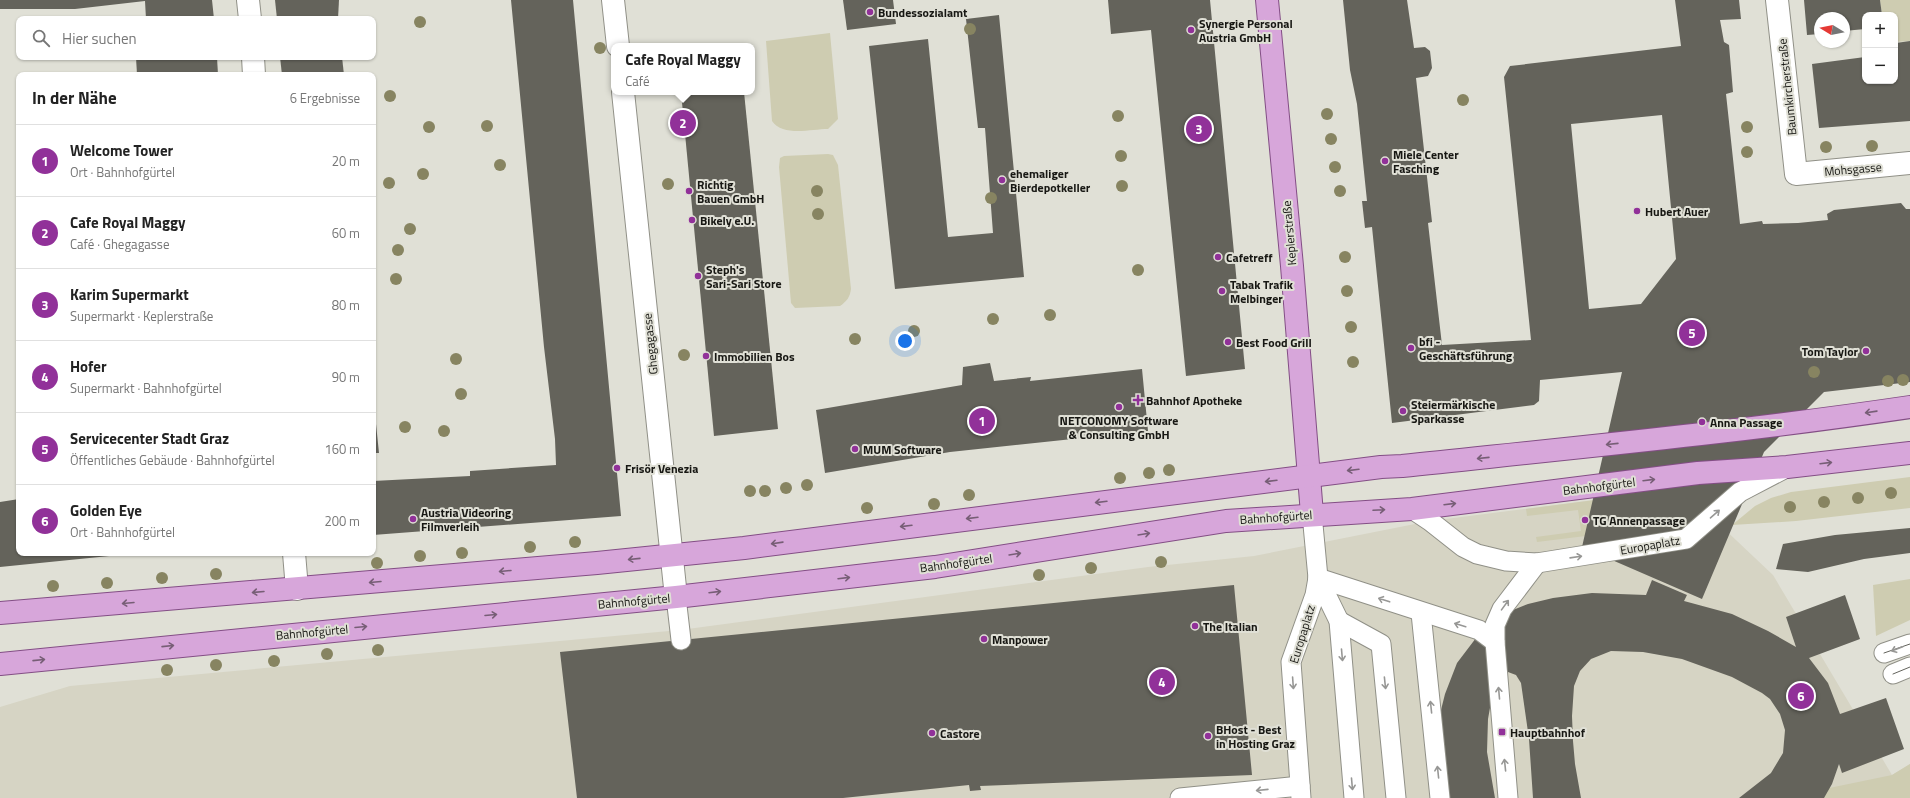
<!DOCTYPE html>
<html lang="de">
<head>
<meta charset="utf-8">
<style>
  body { margin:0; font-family:"Titillium Web",sans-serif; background:#f2f2f2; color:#222 }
  .controls { position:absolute; right:12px; top:12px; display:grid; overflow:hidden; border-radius:8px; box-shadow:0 1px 3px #0004 }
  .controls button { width:36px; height:36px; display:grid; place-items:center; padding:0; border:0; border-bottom:1px solid #e0e0e0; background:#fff; color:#222; font:20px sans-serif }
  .compass { position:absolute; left:1814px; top:12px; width:36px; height:36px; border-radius:50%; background:#fff; box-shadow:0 1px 3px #0004; rotate:280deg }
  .you { position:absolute; left:905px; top:341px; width:14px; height:14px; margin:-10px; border:3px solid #fff; border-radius:50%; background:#1a73e8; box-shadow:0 0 0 6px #1a73e833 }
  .badge { display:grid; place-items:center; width:26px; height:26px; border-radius:50%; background:#913199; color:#fff; font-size:13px; font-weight:700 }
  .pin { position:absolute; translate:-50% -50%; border:2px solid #fff; box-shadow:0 1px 4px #0006 }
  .popup { position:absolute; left:611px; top:43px; width:144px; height:52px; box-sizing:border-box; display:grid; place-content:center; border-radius:8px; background:#fff; filter:drop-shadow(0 1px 3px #0005); font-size:13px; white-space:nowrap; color:#767676 }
  .popup b { font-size:15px; color:#222 }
  .popup::after { content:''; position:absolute; left:50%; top:100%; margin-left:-8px; border:8px solid transparent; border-top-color:#fff }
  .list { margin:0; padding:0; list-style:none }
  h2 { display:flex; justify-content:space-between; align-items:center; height:52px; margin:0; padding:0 16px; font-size:17px }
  h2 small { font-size:13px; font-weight:400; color:#767676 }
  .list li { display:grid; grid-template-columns:26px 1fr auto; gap:12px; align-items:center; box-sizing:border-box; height:72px; padding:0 16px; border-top:1px solid #e0e0e0 }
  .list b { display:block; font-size:15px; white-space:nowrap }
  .list p { margin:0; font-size:13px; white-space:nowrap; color:#767676 }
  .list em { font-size:13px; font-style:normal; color:#767676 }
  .icon { flex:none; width:22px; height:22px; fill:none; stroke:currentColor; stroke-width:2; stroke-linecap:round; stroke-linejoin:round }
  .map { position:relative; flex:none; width:1910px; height:798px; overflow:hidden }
  .search { position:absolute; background:#fff; box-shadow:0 1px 3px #0004; left:16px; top:16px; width:360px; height:44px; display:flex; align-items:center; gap:10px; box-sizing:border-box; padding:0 14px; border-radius:8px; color:#767676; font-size:15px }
  .panel { position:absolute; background:#fff; box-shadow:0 1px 3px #0004; left:16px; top:72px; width:360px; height:484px; border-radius:8px }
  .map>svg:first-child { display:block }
  .built { fill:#d6d4c4 }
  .green { fill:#ceccb1 }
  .building { fill:#64635b; fill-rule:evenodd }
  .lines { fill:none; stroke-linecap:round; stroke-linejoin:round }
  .lane-casing { stroke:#909087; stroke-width:21 }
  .street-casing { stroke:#909087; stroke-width:24 }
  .primary-casing { stroke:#834e85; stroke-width:24 }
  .lane { stroke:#fff; stroke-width:19 }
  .street { stroke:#fff; stroke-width:22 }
  .primary { stroke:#d7a6da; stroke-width:22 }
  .tram { stroke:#63635c; stroke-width:1 }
  .tree { fill:#878461 }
  .oneway { stroke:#775e76 }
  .oneway2 { stroke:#979795 }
  .poi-dot { fill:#913199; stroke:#e0e0d6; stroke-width:1.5 }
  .labels { text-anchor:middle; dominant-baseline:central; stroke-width:4; stroke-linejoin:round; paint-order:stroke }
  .poi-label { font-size:12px; font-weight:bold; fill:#171713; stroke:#e0e0d6; text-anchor:start }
  .street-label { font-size:12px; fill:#171713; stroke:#e0e0d6 }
</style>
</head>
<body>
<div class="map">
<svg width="1910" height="798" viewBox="0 0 1910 798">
  <rect width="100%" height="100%" fill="#e0e0d6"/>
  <path class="built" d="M1687 488 1700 506 1773 575 1892 775 1910 764V798H0V707L70 686 680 630 1148 567 1254 556 1430 521Z"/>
  <g class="green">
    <path d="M1880 0H1910V41L1895 42V15H1882Z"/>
    <path d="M830 33 838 119 828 129C811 129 783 137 772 121L766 41Z"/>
    <path d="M828 154 833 155 838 165 851 289C850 297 847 301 840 306L795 308 791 303 779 167 780 158 784 156Z"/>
    <path d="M1910 477V508L1796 521 1732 525 1755 506 1771 498 1791 492Z"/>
    <path d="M1687 488 1675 525 1537 542 1536 537 1581 531 1578 510 1527 516 1526 509Z"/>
    <path d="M1910 579V620L1876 636 1873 585Z"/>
    <path d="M1910 764V798H1803L1805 793 1892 775Z"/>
  </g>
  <g class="building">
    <path d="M0 0H212L214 19H146L145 1 75 9H0Z"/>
    <path d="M275 0H339L338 19H277Z"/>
    <path d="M511 0H573L621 516 373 535V481L470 476V471L556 465 555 439 544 347Z"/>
    <path d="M843 0H893L896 24 847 30Z"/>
    <path d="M1108 0H1210L1245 369 1186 376 1151 30 1111 34Z"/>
    <path d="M1343 0H1407L1414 48 1425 47 1430 51 1432 68 1428 76 1416 78 1432 222 1428 223 1442 345 1531 340 1504 77 1510 66 1681 46 1675 0H1739L1741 19 1720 20 1724 42 1729 45 1733 92 1726 94 1740 224 1762 221 1763 224 1798 223 1828 220 1827 214 1834 210 1901 203 1906 209H1910V382L1824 392 1764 452 1702 599 1582 547 1622 372 1540 380 1539 401 1534 405 1392 423 1372 227 1365 228 1362 201H1367L1357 104 1350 70ZM1662 115 1676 259 1641 304 1589 309 1571 124Z"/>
    <path d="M1804 0H1880L1882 15H1865V29L1844 31V18H1820V34L1807 35Z"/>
    <path d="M999 15 1024 277 895 289 869 46 928 39 948 237 993 233 985 128H978L966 19Z"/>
    <path d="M1910 41V121L1819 128 1812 64 1865 57V81H1895L1896 43Z"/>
    <path d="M136 57H217L218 75H137Z"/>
    <path d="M280 57H342L344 75H282Z"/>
    <path d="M681 92H744L778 429 714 436Z"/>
    <path d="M990 363 994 381 1031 377 1030 381 1142 369 1148 431 950 452 825 473 816 410 962 385 963 367Z"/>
    <path d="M373 395 379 453H376L374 464Z"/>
    <path d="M19 499V553L129 554 0 567V502Z"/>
    <path d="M1910 528V553L1864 559 1808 572 1776 569 1783 544 1835 535Z"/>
    <path d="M1652 580 1687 595 1684 601 1732 614 1768 631 1796 647 1786 617 1845 595 1860 639 1809 658 1828 683 1840 714 1886 698 1904 749 1842 773 1839 764 1832 784 1824 798H1739L1771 773 1783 753 1785 730 1780 714 1770 699 1762 693 1732 677 1682 659 1643 652 1611 651 1591 659 1580 671 1574 686 1572 716 1573 741 1575 764 1581 798H1533L1529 739 1521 683 1516 675 1508 672 1503 673 1491 702 1488 719 1487 752 1495 798H1446L1439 728 1441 710 1445 694 1457 663 1476 638 1500 618 1513 610 1528 604 1553 598 1592 593 1646 595Z"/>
    <path d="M1234 585 1252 775 980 786 981 790 970 791 969 785 843 798H577L560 652Z"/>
  </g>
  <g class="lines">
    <g class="lane-casing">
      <g id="lane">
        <path d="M1412 509 1430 521 1463 547 1477 554 1506 561 1537 563 1686 539 1740 492 1786 468"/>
        <path d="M1318 578 1339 621 1354 798"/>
        <path d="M1318 578 1479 630 1495 642"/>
        <path d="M676 597 681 640"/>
        <path d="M1421 613 1440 798"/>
        <path d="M1339 621 1381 644 1396 798"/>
        <path d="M1884 653 1910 644"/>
        <path d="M1893 674 1910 667"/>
        <path d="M1180 798 1300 786"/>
        <path d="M1301 798 1291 662 1315 595 1318 578 1312 514"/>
        <path d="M1508 798 1495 642V625L1502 609 1537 563"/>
      </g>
    </g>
    <g class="street-casing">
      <g id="street">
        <path d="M248 0 250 19"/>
        <path d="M613 0 618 46"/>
        <path d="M1777 0 1796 174 1910 163"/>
        <path d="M253 57 254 75"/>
        <path d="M623 92 676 597"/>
        <path d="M294 553 297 589"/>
      </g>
    </g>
    <g class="primary-casing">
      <g id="primary">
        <path d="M1267 0 1292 266 1312 514"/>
        <path d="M0 613 597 563 744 548 1381 467 1402 466C1572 448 1741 432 1910 407"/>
        <path d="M0 664 676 597 935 567 1226 521 1412 509 1698 473 1787 467 1910 453"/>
      </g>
    </g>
    <use href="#lane" class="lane"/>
    <use href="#street" class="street"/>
    <use href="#primary" class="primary"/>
    <g class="tram">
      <path d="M1884 653 1910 644"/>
      <path d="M1893 674 1910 667"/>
    </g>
  </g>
  <g class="tree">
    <circle cx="420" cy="22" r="6"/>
    <circle cx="970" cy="29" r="6"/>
    <circle cx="600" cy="48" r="6"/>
    <circle cx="390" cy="96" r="6"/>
    <circle cx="1463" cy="100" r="6"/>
    <circle cx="1327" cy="114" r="6"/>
    <circle cx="1118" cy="116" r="6"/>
    <circle cx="487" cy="126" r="6"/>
    <circle cx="429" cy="127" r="6"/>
    <circle cx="1747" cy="127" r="6"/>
    <circle cx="1331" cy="139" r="6"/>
    <circle cx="1872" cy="146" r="6"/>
    <circle cx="1826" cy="147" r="6"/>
    <circle cx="1747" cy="152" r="6"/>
    <circle cx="1121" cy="156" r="6"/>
    <circle cx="500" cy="165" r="6"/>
    <circle cx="1335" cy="167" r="6"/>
    <circle cx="423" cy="174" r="6"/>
    <circle cx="389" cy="183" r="6"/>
    <circle cx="668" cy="184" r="6"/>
    <circle cx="1122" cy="186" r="6"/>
    <circle cx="817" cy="191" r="6"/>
    <circle cx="1340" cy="191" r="6"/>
    <circle cx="991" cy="198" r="6"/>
    <circle cx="818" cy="214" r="6"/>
    <circle cx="410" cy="229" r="6"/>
    <circle cx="398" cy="250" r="6"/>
    <circle cx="1345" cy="257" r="6"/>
    <circle cx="1138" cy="270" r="6"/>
    <circle cx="396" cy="279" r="6"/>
    <circle cx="1347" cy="291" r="6"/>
    <circle cx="1050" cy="315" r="6"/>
    <circle cx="993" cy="319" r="6"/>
    <circle cx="1351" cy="327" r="6"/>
    <circle cx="914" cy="331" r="6"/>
    <circle cx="855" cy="339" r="6"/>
    <circle cx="684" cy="355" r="6"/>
    <circle cx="456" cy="359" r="6"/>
    <circle cx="1353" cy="362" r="6"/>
    <circle cx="1814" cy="372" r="6"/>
    <circle cx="1903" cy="380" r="6"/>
    <circle cx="1888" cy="381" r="6"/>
    <circle cx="461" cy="394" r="6"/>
    <circle cx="405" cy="427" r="6"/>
    <circle cx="444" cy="431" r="6"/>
    <circle cx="1169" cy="470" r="6"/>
    <circle cx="1149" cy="473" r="6"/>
    <circle cx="1120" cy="478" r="6"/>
    <circle cx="807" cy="485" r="6"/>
    <circle cx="786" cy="488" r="6"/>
    <circle cx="750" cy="491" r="6"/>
    <circle cx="765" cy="491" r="6"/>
    <circle cx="1891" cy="493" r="6"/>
    <circle cx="969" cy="495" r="6"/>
    <circle cx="1858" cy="498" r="6"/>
    <circle cx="1824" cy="502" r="6"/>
    <circle cx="934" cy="504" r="6"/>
    <circle cx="1790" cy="507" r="6"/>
    <circle cx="867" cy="508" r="6"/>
    <circle cx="575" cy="542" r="6"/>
    <circle cx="530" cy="547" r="6"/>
    <circle cx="462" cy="553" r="6"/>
    <circle cx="420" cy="556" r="6"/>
    <circle cx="1161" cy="562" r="6"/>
    <circle cx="377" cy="563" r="6"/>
    <circle cx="1091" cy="568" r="6"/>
    <circle cx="216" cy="574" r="6"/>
    <circle cx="1039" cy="575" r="6"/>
    <circle cx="162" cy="578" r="6"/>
    <circle cx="107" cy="583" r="6"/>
    <circle cx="53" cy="586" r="6"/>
    <circle cx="378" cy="650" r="6"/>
    <circle cx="327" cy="654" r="6"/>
    <circle cx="274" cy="661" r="6"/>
    <circle cx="216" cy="665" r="6"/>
    <circle cx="167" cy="670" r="6"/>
  </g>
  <defs><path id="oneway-shaft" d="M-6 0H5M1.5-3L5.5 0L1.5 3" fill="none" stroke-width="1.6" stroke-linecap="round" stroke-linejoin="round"/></defs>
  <g class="oneway">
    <use href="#oneway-shaft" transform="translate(1871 412) rotate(172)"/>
    <use href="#oneway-shaft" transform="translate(1612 444) rotate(174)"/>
    <use href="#oneway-shaft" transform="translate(1483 458) rotate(174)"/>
    <use href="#oneway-shaft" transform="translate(1826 463) rotate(-7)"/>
    <use href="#oneway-shaft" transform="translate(1353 470) rotate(173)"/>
    <use href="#oneway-shaft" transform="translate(1649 480) rotate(-7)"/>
    <use href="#oneway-shaft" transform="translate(1271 481) rotate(173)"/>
    <use href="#oneway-shaft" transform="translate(1101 502) rotate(173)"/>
    <use href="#oneway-shaft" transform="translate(1450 504) rotate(-7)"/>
    <use href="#oneway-shaft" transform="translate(1379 510) rotate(-3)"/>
    <use href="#oneway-shaft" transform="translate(972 518) rotate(173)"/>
    <use href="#oneway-shaft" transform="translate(906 526) rotate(173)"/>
    <use href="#oneway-shaft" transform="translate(1144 534) rotate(-9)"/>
    <use href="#oneway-shaft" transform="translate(777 543) rotate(172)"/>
    <use href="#oneway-shaft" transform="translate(1015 554) rotate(-9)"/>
    <use href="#oneway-shaft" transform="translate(634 559) rotate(174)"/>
    <use href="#oneway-shaft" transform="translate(505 571) rotate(175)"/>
    <use href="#oneway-shaft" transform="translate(844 578) rotate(-7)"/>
    <use href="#oneway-shaft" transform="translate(375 582) rotate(175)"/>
    <use href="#oneway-shaft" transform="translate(258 592) rotate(175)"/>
    <use href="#oneway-shaft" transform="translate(715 592) rotate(-7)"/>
    <use href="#oneway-shaft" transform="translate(128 603) rotate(175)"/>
    <use href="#oneway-shaft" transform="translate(491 615) rotate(-5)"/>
    <use href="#oneway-shaft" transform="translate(361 627) rotate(-5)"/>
    <use href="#oneway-shaft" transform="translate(168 646) rotate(-6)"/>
    <use href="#oneway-shaft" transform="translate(39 660) rotate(-6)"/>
  </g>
  <g class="oneway2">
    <use href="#oneway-shaft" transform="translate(1715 514) rotate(-41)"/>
    <use href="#oneway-shaft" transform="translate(1576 557) rotate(-8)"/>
    <use href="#oneway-shaft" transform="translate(1384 600) rotate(-162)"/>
    <use href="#oneway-shaft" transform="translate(1505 605) rotate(-54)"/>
    <use href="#oneway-shaft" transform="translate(1460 625) rotate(-163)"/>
    <use href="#oneway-shaft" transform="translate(1897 649) rotate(159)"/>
    <use href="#oneway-shaft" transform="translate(1342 655) rotate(85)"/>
    <use href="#oneway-shaft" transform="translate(1293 683) rotate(86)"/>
    <use href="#oneway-shaft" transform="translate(1385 683) rotate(84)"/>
    <use href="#oneway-shaft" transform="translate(1499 693) rotate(-95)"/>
    <use href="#oneway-shaft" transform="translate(1431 707) rotate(-96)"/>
    <use href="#oneway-shaft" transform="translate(1505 765) rotate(-96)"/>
    <use href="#oneway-shaft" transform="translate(1438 772) rotate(-96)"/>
    <use href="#oneway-shaft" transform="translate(1352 784) rotate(85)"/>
    <use href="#oneway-shaft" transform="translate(1262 790) rotate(174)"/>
  </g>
  <g class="poi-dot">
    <circle cx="870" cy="12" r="4"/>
    <circle cx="1191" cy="30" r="4"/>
    <circle cx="1385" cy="161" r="4"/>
    <circle cx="1002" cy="180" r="4"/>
    <circle cx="689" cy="191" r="4"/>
    <circle cx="1637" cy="211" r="4"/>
    <circle cx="692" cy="220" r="4"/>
    <circle cx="1218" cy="257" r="4"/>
    <circle cx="698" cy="276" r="4"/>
    <circle cx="1222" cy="291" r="4"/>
    <circle cx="1228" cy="342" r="4"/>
    <circle cx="1411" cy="348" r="4"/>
    <circle cx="1866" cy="351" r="4"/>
    <circle cx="706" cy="356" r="4"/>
    <path d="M1136 394h4v4h4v4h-4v4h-4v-4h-4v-4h4z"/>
    <circle cx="1119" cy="407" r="4"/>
    <circle cx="1403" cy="411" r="4"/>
    <circle cx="1702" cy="422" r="4"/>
    <circle cx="855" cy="449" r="4"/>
    <circle cx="617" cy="468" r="4"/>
    <circle cx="413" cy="519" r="4"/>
    <circle cx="1585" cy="520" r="4"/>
    <circle cx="1195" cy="626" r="4"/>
    <circle cx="984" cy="639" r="4"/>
    <rect x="1498" y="728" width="8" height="8" rx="2"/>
    <circle cx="932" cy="733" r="4"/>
    <circle cx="1208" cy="736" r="4"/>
  </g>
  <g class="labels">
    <g class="poi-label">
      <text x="878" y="12">Bundessozialamt</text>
      <text x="1199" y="23">Synergie Personal<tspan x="1199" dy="14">Austria GmbH</tspan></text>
      <text x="1393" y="154">Miele Center<tspan x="1393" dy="14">Fasching</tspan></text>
      <text x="1010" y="173">ehemaliger<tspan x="1010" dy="14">Bierdepotkeller</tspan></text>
      <text x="697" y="184">Richtig<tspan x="697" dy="14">Bauen GmbH</tspan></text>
      <text x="1645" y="211">Hubert Auer</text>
      <text x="700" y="220">Bikely e.U.</text>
      <text x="1226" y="257">Cafetreff</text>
      <text x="706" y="269">Steph's<tspan x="706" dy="14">Sari-Sari Store</tspan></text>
      <text x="1230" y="284">Tabak Trafik<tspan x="1230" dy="14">Melbinger</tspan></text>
      <text x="1419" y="341">bfi -<tspan x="1419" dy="14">Geschäftsführung</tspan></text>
      <text x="1236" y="342">Best Food Grill</text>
      <text x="1858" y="351" text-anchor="end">Tom Taylor</text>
      <text x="714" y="356">Immobilien Bos</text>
      <text x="1146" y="400">Bahnhof Apotheke</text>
      <text x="1411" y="404">Steiermärkische<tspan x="1411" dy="14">Sparkasse</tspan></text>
      <text x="1119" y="420" text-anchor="middle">NETCONOMY Software<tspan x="1119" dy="14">&amp; Consulting GmbH</tspan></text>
      <text x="1710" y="422">Anna Passage</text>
      <text x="863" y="449">MUM Software</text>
      <text x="625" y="468">Frisör Venezia</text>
      <text x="421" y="512">Austria Videoring<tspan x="421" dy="14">Filmverleih</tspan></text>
      <text x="1593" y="520">TG Annenpassage</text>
      <text x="1203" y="626">The Italian</text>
      <text x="992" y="639">Manpower</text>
      <text x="1216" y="729">BHost - Best<tspan x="1216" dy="14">in Hosting Graz</tspan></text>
      <text x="1510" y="732">Hauptbahnhof</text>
      <text x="940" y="733">Castore</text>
    </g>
    <g class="street-label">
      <text transform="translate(1787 87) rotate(-96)">Baumkircherstraße</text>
      <text transform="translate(1853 169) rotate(-5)">Mohsgasse</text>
      <text transform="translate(1289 233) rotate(-95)">Keplerstraße</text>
      <text transform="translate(650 344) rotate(-96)">Ghegagasse</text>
      <text transform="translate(1599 486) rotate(-7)">Bahnhofgürtel</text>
      <text transform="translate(1276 517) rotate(-4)">Bahnhofgürtel</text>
      <text transform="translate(1650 545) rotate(-10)">Europaplatz</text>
      <text transform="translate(956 563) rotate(-8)">Bahnhofgürtel</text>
      <text transform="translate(634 601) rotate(-5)">Bahnhofgürtel</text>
      <text transform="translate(312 632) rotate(-5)">Bahnhofgürtel</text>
      <text transform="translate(1302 634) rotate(-73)">Europaplatz</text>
    </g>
  </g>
</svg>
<div class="controls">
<button>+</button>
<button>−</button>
</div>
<svg class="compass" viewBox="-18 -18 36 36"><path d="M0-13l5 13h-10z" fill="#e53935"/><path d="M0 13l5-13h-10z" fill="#767676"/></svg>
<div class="you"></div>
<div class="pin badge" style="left:982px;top:421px">1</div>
<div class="pin badge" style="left:683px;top:123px">2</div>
<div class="popup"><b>Cafe Royal Maggy</b>Café</div>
<div class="pin badge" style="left:1199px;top:129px">3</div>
<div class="pin badge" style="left:1162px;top:682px">4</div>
<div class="pin badge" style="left:1692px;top:333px">5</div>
<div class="pin badge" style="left:1801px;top:696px">6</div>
<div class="search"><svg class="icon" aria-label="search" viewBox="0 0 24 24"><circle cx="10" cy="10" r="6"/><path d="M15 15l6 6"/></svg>Hier suchen</div>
<section class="panel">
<h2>In der Nähe<small>6 Ergebnisse</small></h2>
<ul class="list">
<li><span class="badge">1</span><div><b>Welcome Tower</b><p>Ort · Bahnhofgürtel</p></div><em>20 m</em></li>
<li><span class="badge">2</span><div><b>Cafe Royal Maggy</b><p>Café · Ghegagasse</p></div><em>60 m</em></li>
<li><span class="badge">3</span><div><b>Karim Supermarkt</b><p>Supermarkt · Keplerstraße</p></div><em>80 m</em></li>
<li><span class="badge">4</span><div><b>Hofer</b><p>Supermarkt · Bahnhofgürtel</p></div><em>90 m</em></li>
<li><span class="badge">5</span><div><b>Servicecenter Stadt Graz</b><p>Öffentliches Gebäude · Bahnhofgürtel</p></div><em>160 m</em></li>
<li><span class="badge">6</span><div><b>Golden Eye</b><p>Ort · Bahnhofgürtel</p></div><em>200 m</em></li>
</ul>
</section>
</div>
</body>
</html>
